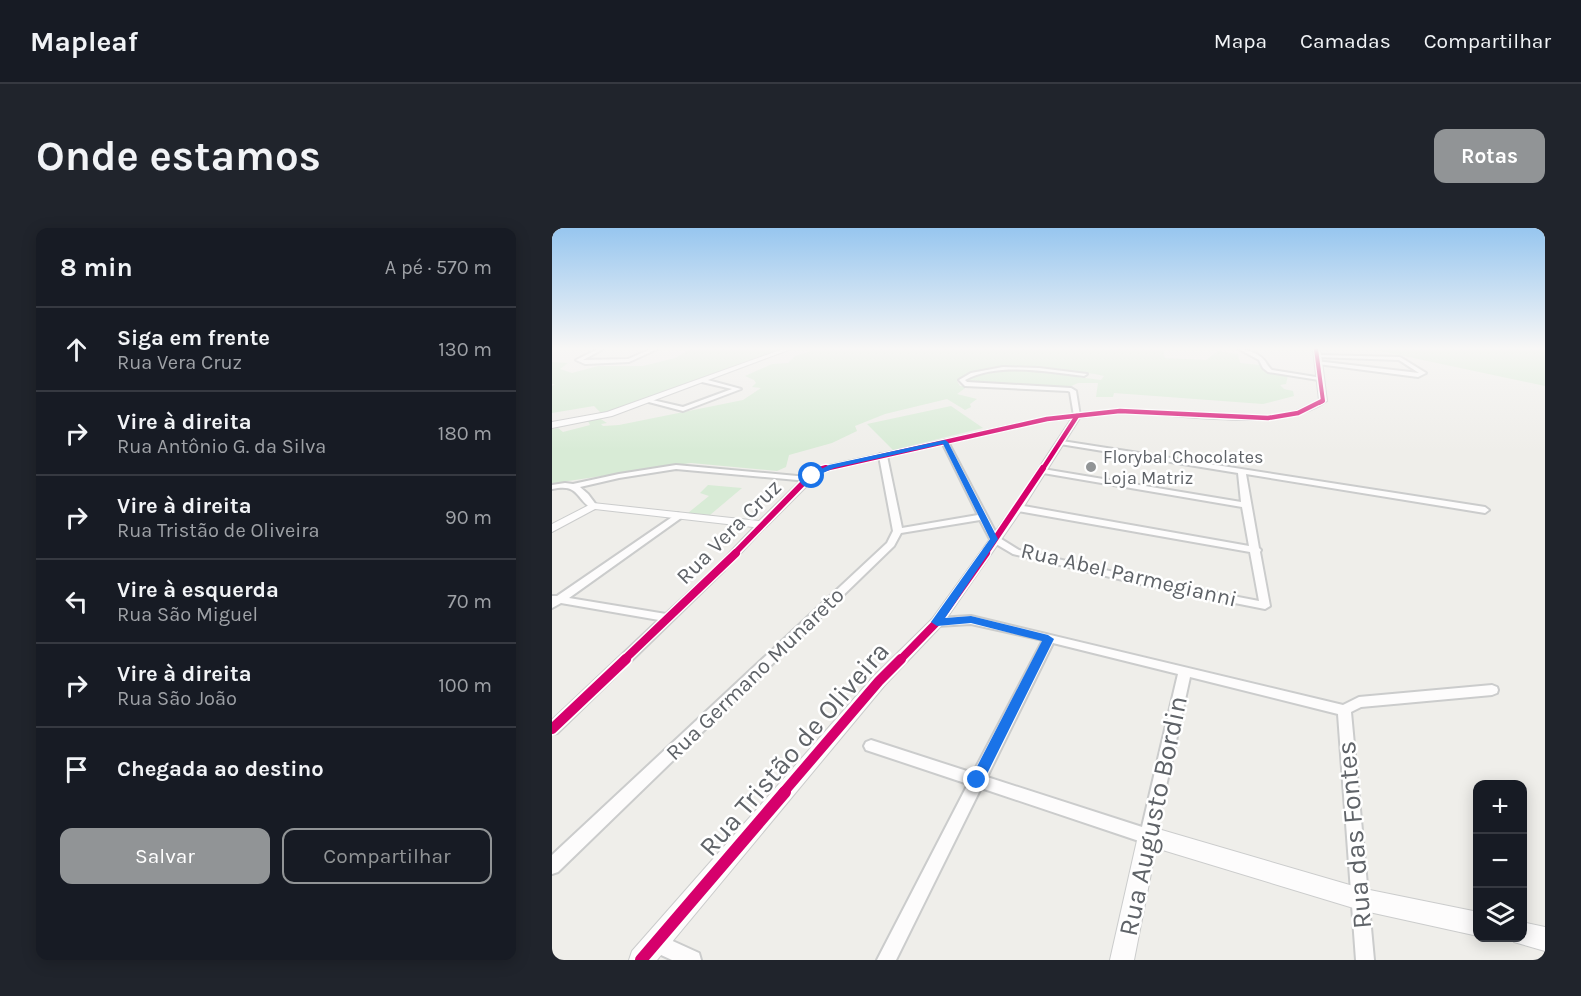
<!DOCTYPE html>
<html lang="pt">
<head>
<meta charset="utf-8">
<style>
  body { margin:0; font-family:Karla,sans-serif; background:#20242c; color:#f1f3f6 }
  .controls { position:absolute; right:18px; bottom:18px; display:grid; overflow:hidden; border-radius:12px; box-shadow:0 3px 15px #0003 }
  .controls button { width:54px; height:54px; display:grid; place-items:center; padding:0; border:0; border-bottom:2px solid #363941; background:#171b24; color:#f1f3f6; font:30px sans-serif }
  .stop { position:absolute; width:18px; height:18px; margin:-14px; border:4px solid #1a73e8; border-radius:50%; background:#fff }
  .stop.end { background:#1a73e8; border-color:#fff; box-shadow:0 2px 6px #0008 }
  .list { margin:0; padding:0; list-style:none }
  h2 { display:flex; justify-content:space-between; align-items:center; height:78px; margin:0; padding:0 24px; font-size:26px }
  h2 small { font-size:20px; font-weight:400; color:#9ea1a6 }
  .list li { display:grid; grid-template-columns:39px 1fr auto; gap:18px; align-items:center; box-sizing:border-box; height:84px; padding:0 24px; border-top:2px solid #363941 }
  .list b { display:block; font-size:22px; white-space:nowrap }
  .list p { margin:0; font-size:20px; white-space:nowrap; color:#9ea1a6 }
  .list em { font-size:20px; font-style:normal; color:#9ea1a6 }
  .actions { display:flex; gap:12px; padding:18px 24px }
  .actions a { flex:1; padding:14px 0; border:2px solid #919496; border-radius:12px; text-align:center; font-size:21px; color:#919496 }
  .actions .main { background:#919496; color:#fff }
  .icon { flex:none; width:33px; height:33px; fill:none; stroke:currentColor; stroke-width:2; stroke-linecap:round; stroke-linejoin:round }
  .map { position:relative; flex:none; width:993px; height:732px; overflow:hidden; border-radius:12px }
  header { display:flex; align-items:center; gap:36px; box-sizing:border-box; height:84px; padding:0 30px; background:#171b24; border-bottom:2px solid #363941 }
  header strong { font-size:28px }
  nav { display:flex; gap:33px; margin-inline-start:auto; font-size:21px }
  .intro { display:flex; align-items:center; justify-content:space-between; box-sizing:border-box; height:144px; padding:0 36px }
  h1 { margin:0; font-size:42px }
  .button { padding:15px 27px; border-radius:12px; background:#919496; color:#fff; font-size:21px; font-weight:700 }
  main { display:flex; gap:36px; padding:0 36px }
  aside { flex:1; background:#171b24; border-radius:12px; box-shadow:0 3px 15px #0003 }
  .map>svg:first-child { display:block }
  .green { fill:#d8ebd6 }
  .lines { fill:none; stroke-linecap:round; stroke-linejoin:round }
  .minor-casing { stroke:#cbcccc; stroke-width:4 }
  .tertiary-casing { stroke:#cbcccc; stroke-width:2 }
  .minor { fill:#fdfcfc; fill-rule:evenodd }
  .tertiary { fill:#fdfcfc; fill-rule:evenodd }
  .cycleway-far5-casing { stroke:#fff; stroke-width:6 }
  .cycleway-far4-casing { stroke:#fff; stroke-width:7 }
  .cycleway-far3-casing { stroke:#fff; stroke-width:9 }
  .cycleway-far2-casing { stroke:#fff; stroke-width:11 }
  .cycleway-far1-casing { stroke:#fff; stroke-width:14 }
  .cycleway-casing { stroke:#fff; stroke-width:16 }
  .cycleway-far5 { stroke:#d6006c; stroke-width:4 }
  .cycleway-far4 { stroke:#d6006c; stroke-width:4.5 }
  .cycleway-far3 { stroke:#d6006c; stroke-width:6 }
  .cycleway-far2 { stroke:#d6006c; stroke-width:8 }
  .cycleway-far1 { stroke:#d6006c; stroke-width:10 }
  .cycleway { stroke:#d6006c; stroke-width:12 }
  .route { fill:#1a73e8 }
  .poi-dot { fill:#919496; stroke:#fff; stroke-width:2 }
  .labels { text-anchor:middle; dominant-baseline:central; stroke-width:5; stroke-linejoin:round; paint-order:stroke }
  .far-poi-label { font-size:18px; fill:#5f6368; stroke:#fff; text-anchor:start }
  .street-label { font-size:22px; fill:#5f6368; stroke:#fff }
  .near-street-label { font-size:27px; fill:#5f6368; stroke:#fff }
</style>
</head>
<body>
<header>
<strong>Mapleaf</strong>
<nav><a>Mapa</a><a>Camadas</a><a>Compartilhar</a></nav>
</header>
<div class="intro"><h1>Onde estamos</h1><a class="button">Rotas</a></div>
<main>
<aside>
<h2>8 min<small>A pé · 570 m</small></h2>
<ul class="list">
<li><svg class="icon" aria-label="ahead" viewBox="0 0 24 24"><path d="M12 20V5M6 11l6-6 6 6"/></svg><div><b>Siga em frente</b><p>Rua Vera Cruz</p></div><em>130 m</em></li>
<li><svg class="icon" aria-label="right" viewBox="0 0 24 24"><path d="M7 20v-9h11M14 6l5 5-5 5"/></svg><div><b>Vire à direita</b><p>Rua Antônio G. da Silva</p></div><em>180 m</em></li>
<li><svg class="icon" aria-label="right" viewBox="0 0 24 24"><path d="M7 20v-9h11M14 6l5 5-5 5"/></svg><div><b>Vire à direita</b><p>Rua Tristão de Oliveira</p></div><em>90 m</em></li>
<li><svg class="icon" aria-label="left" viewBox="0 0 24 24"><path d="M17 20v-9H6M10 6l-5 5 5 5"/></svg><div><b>Vire à esquerda</b><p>Rua São Miguel</p></div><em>70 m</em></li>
<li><svg class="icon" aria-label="right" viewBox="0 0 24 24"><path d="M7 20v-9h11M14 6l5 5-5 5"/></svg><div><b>Vire à direita</b><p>Rua São João</p></div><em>100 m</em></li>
<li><svg class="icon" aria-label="arrive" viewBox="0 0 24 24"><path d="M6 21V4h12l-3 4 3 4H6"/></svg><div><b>Chegada ao destino</b></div></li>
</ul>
<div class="actions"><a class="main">Salvar</a><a>Compartilhar</a></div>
</aside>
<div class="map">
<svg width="993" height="732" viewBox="0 0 993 732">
  <rect width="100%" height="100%" fill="#efeeea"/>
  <g class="green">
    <path d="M138 121H231L51 187 42 178 0 185V158L3 156H0V134L16 135 8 141 20 145 46 138H91L123 130Z"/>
    <path d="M267 121H605L611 122 613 130 654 132 666 123 686 126 688 135 708 137 716 143 736 147 734 156 728 157 732 161 741 163 742 168 711 176 562 165 561 169H544L546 155H526L517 159 413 154C432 135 493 143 518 146V148L549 152 552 148C522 141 430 133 405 153L408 158H416L405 166 425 171 418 176 419 179 413 182 395 171 333 186 303 198 305 203 280 215 237 227 234 239 225 243 139 235 16 253 0 258V201L6 200 11 204 38 197 36 193 47 190 55 195 49 196 51 198 67 197 191 172 209 160 200 159 204 155 202 152 193 148 220 136 236 135 243 128Z"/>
    <path d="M819 121H993V158Z"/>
    <path d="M399 178 431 200 341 222 315 196Z"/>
    <path d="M156 257 190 260 158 287 136 285 157 268 148 265Z"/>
  </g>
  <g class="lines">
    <g class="minor-casing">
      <g id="minor">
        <path d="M46 121H51L31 132 76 131 99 121H105L77 134 33 136 24 132Z"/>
        <path d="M687 121C694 121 705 125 710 130 714 133 715 138 720 142L770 150 767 152 716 144 711 140 707 132Z"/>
        <path d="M767 127 848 129 874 145 866 149 766 136 764 133 867 145 847 132 765 129Z"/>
        <path d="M451 139 487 140 535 146 532 148C496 144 446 134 413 152L415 154 519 160 524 163 528 188 525 190 522 188 518 164 516 163 413 158 407 152 419 145Z"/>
        <path d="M152 151 189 161 131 183 93 173 96 171 131 179 180 161 150 154 149 153Z"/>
        <path d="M393 212 396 214 446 309 467 322 592 351 707 373 698 324 466 283 462 280 466 277 697 318 690 279 491 245 487 243 491 241 689 274 686 245 508 216V214L510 213 933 279 937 282 933 285 694 246 707 320 709 322 708 324 718 378 713 381 592 357 461 326 439 313 428 292 349 305 342 318 6 644 0 646V627L335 315 341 303 327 228 328 226 335 228 350 300 426 287 390 214Z"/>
        <path d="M124 237 256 249 260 251 256 253 124 241 67 250 28 259 36 266 45 278 41 281C23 271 28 255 0 261V257L13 255 21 256 67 246Z"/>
        <path d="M126 285 130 288 129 290 17 370 114 386 166 338 207 295 210 294 214 297 172 342 5 505 0 506V493L107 392 9 375 0 380V368H5Z"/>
        <path d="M419 388 791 477 807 469 940 457 945 459 946 462 945 465 940 467 809 479 799 484 822 732H804L786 486 638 449 602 613 596 616 429 560 344 732H325L416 556 314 522 312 518 314 514 319 512 421 545 491 412 419 396 385 398 379 394 385 390ZM501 415 626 446 590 599 435 549Z"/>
        <path d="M103 705 147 725 149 732H120L96 721 94 714 96 707Z"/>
      </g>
    </g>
    <g class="tertiary-casing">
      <g id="tertiary">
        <path d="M231 121H239L60 188 0 200V194L55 184Z"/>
        <path d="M761 121H767L769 126 775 173C732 207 624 185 570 185 556 186 542 188 528 190L471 280 390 397 333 457 105 732H77L80 723 321 449 380 391 461 279 519 191 495 193 274 243 263 250 214 299 210 300 43 281 0 304V296L41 275 207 293 255 246 268 239 495 189 568 181 716 188 744 183 767 172Z"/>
        <path d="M596 598 808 660 926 684V708L808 682 604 620 582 732H558L586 608 589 601Z"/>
        <path d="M970 694 993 699V723L962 714 960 710H970Z"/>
      </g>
    </g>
    <use href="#minor" class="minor"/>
    <use href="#tertiary" class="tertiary"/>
    <g class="cycleway-far5-casing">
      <path id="cycleway-far5" d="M764 121 771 173 767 175"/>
    </g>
    <g class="cycleway-far4-casing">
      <g id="cycleway-far4">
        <path d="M268 242 495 191 568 183 716 190 746 185 770 173"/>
        <path d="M490 242 525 188"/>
      </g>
    </g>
    <g class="cycleway-far3-casing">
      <g id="cycleway-far3">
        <path d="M182 326 257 249 267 242 274 240"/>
        <path d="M433 326 491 240"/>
      </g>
    </g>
    <g class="cycleway-far2-casing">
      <g id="cycleway-far2">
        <path d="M72 432 184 325"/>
        <path d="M348 432 385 394 434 325"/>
      </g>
    </g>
    <g class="cycleway-far1-casing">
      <g id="cycleway-far1">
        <path d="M0 501 74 431"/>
        <path d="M231 565 327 453 349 431"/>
      </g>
    </g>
    <g class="cycleway-casing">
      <path id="cycleway" d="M89 732 233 564"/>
    </g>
    <use href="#cycleway-far5" class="cycleway-far5"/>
    <use href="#cycleway-far4" class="cycleway-far4"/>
    <use href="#cycleway-far3" class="cycleway-far3"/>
    <use href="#cycleway-far2" class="cycleway-far2"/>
    <use href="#cycleway-far1" class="cycleway-far1"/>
    <use href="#cycleway" class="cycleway"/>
  </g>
  <linearGradient id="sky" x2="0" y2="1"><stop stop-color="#97c6ef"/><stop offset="0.54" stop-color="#f8f7f6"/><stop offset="1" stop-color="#f8f7f6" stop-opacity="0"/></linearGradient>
  <rect width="993" height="223" fill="url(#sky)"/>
  <path class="route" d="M393 212 396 214 446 311 393 390 419 388 496 407 502 411 430 556H420L418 552 490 413 419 395 385 398 379 394 438 311 391 216 282 240 260 250 256 248 277 237Z"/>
  <circle class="poi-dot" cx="539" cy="239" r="6"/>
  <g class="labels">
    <g class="far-poi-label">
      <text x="551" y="229">Florybal Chocolates<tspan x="551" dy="21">Loja Matriz</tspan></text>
    </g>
    <g class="street-label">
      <text transform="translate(177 304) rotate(-45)">Rua Vera Cruz</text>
      <text transform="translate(577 347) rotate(13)">Rua Abel Parmegianni</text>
      <text transform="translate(203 446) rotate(-44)">Rua Germano Munareto</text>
    </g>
    <g class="near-street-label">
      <text transform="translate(242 521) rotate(-49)">Rua Tristão de Oliveira</text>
      <text transform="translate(601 588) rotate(-78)">Rua Augusto Bordin</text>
      <text transform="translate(802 607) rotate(-95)">Rua das Fontes</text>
    </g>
  </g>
</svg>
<div class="controls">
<button>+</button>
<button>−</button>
<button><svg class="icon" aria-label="layers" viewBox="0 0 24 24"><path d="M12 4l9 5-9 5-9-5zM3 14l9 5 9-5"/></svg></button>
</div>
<div class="stop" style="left:260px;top:248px"></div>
<div class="stop end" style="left:425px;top:552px"></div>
</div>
</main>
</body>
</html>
